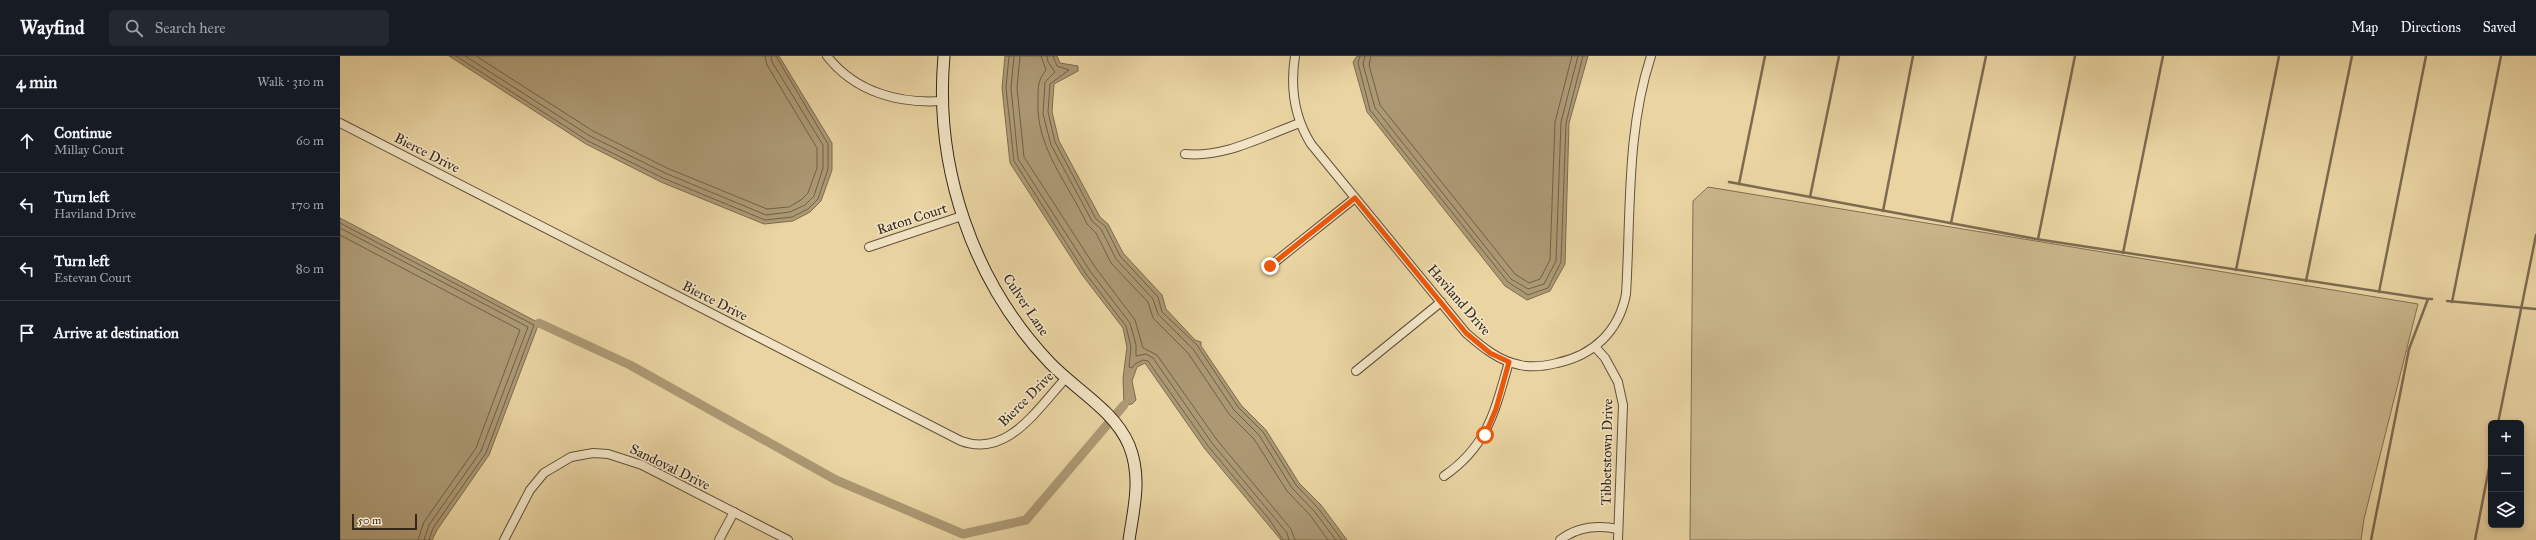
<!DOCTYPE html>
<html lang="en">
<head>
<meta charset="utf-8">
<style>
  body { margin:0; font-family:"IM FELL Great Primer",serif; background:#242831; color:#f1f3f6 }
  .controls { position:absolute; right:12px; bottom:12px; display:grid; overflow:hidden; border-radius:6px; box-shadow:0 2px 6px #0003 }
  .controls button { width:36px; height:36px; display:grid; place-items:center; padding:0; border:0; border-bottom:1px solid #363941; background:#171b24; color:#f1f3f6; font:20px sans-serif }
  .scale { position:absolute; left:12px; bottom:10px; width:65px; box-sizing:border-box; padding-left:4px; border:2px solid #35261c; border-top:0; font-size:11px; line-height:14px; white-space:nowrap; color:#35261c; -webkit-text-stroke:3px #f1e3c3; paint-order:stroke }
  .stop { position:absolute; width:12px; height:12px; margin:-9px; border:3px solid #ea580c; border-radius:50%; background:#fff }
  .stop.end { background:#ea580c; border-color:#fff; box-shadow:0 1px 4px #0008 }
  .list { margin:0; padding:0; list-style:none }
  h2 { display:flex; justify-content:space-between; align-items:center; height:52px; margin:0; padding:0 16px; font-size:17px }
  h2 small { font-size:13px; font-weight:400; color:#9ea1a6 }
  .list li { display:grid; grid-template-columns:26px 1fr auto; gap:12px; align-items:center; box-sizing:border-box; height:64px; padding:0 16px; border-top:1px solid #363941 }
  .list b { display:block; font-size:15px; white-space:nowrap }
  .list p { margin:0; font-size:13px; white-space:nowrap; color:#9ea1a6 }
  .list em { font-size:13px; font-style:normal; color:#9ea1a6 }
  .icon { flex:none; width:22px; height:22px; fill:none; stroke:currentColor; stroke-width:2; stroke-linecap:round; stroke-linejoin:round }
  .map { position:relative; flex:none; width:2196px; height:484px; overflow:hidden }
  header { display:flex; align-items:center; gap:24px; box-sizing:border-box; height:56px; padding:0 20px; background:#171b24; border-bottom:1px solid #363941 }
  header strong { font-size:19px }
  nav { display:flex; gap:22px; margin-inline-start:auto; font-size:14px }
  .search { width:280px; height:36px; background:#242831; display:flex; align-items:center; gap:10px; box-sizing:border-box; padding:0 14px; border-radius:6px; color:#9ea1a6; font-size:15px }
  main { display:flex }
  aside { flex:1; background:#171b24 }
  .map>svg:first-child { display:block }
  .green { fill:#cab68b; stroke:#806e54 }
  .water { fill:#ac9974; stroke:#7c6b51 }
  .lines { fill:none; stroke-linecap:round; stroke-linejoin:round }
  .shore { stroke:#706048; stroke-width:1 }
  .stream { stroke:#7c6b51; stroke-width:2.5 }
  .canal { stroke:#ac9974; stroke-width:9 }
  .street-casing { stroke:#62523e; stroke-width:10 }
  .secondary-casing { stroke:#35261c; stroke-width:13 }
  .street { stroke:#f1e3c3; stroke-width:8 }
  .secondary { stroke:#f1e3c3; stroke-width:11 }
  .route { stroke:#ea580c; stroke-width:5 }
  .labels { text-anchor:middle; dominant-baseline:central; stroke-width:3.5; stroke-linejoin:round; paint-order:stroke }
  .street-label { font-size:14px; fill:#35261c; stroke:#f1e3c3 }
</style>
</head>
<body>
<header>
<strong>Wayfind</strong>
<div class="search"><svg class="icon" aria-label="search" viewBox="0 0 24 24"><circle cx="10" cy="10" r="6"/><path d="M15 15l6 6"/></svg>Search here</div>
<nav><a>Map</a><a>Directions</a><a>Saved</a></nav>
</header>
<main>
<aside>
<h2>4 min<small>Walk · 310 m</small></h2>
<ul class="list">
<li><svg class="icon" aria-label="ahead" viewBox="0 0 24 24"><path d="M12 20V5M6 11l6-6 6 6"/></svg><div><b>Continue</b><p>Millay Court</p></div><em>60 m</em></li>
<li><svg class="icon" aria-label="left" viewBox="0 0 24 24"><path d="M17 20v-9H6M10 6l-5 5 5 5"/></svg><div><b>Turn left</b><p>Haviland Drive</p></div><em>170 m</em></li>
<li><svg class="icon" aria-label="left" viewBox="0 0 24 24"><path d="M17 20v-9H6M10 6l-5 5 5 5"/></svg><div><b>Turn left</b><p>Estevan Court</p></div><em>80 m</em></li>
<li><svg class="icon" aria-label="arrive" viewBox="0 0 24 24"><path d="M6 21V4h12l-3 4 3 4H6"/></svg><div><b>Arrive at destination</b></div></li>
</ul>
</aside>
<div class="map">
<svg width="2196" height="484" viewBox="0 0 2196 484">
  <rect width="100%" height="100%" fill="#e9d4a2"/>
  <filter id="stains"><feTurbulence type="fractalNoise" baseFrequency=".005" numOctaves="4"/><feColorMatrix values="0 0 0 0 .2 0 0 0 0 .09 0 0 0 0 .02 0 0 0 .5 -.17"/></filter>
  <radialGradient id="worn" r=".72"><stop offset=".6" stop-color="#630" stop-opacity="0"/><stop offset="1" stop-color="#630" stop-opacity=".3"/></radialGradient>
  <path class="green" d="M1368 131 2078 248 2024 463 2021 484H1350L1353 145Z"/>
  <g class="water">
    <path d="M109 0H439L492 87V114L481 145 470 156 453 165 424 168 321 126 246 88Z"/>
    <path d="M665 0H717L720 7 738 10V15L714 28 712 56 719 85 760 161 768 168 783 197 822 239 826 253 855 284 861 286V290L901 349 926 374 959 427 981 449 1007 484H941L865 393 805 307 797 311 792 325 796 344 792 348 784 349 783 322 787 291 783 272 743 220 670 107 662 32Z"/>
    <path d="M1017 0H1248L1229 67 1225 208 1210 235 1187 244 1165 230 1027 56 1013 6Z"/>
    <path d="M0 162 199 267 149 399 97 474 92 484H0Z"/>
  </g>
  <g class="lines">
    <g class="shore">
      <path d="M116 0 248 85 323 122 425 164 452 161 468 153 478 143 488 113V88L436 0"/>
      <path d="M125 0 250 80 325 117 426 159 450 156 465 149 474 140 483 112V89L432 6 431 0"/>
      <path d="M136 0 253 75 327 112 427 153 449 151 461 144 468 137 477 112V92L427 9 425 0"/>
      <path d="M669 0 666 32 674 105 746 218 786 270 791 291 789 311 792 312 795 308 803 304 808 305 868 390 929 463 943 484"/>
      <path d="M674 0 671 32 678 103 750 215 790 267 796 289V300L806 298 813 302 872 387 933 460 947 477 949 484"/>
      <path d="M680 0 677 32 684 101 755 211 795 264 803 292 817 299 877 384 951 473 955 484"/>
      <path d="M701 0 706 14C698 24 698 31 698 43 695 91 728 127 747 168L756 177 771 207 808 246 813 262 848 297 889 358 914 383 947 435 970 459 988 484"/>
      <path d="M707 0 708 6 715 16 705 26 703 58 711 89 752 165 761 173 776 203 813 243 818 258 853 293 894 354 919 379 952 432 974 455 996 484"/>
      <path d="M713 0 717 10 729 14 710 28 708 56 715 86 756 163 765 170 780 200 818 241 822 256 857 289 898 351 923 376 956 429 978 452 1002 484"/>
      <path d="M1020 0 1018 7 1030 54 1168 226 1188 239 1208 232 1221 206 1226 67 1243 0"/>
      <path d="M1025 0 1023 8 1035 52 1171 223 1188 233 1204 228 1216 205 1221 66 1238 0"/>
      <path d="M1031 0 1029 9 1040 49 1175 218 1189 227 1200 223 1210 204 1215 66 1232 0"/>
      <path d="M0 167 194 269 146 397 93 472 89 484"/>
      <path d="M0 172 188 271 141 395 89 469 84 484"/>
      <path d="M0 179 180 274 136 392 84 466 78 484"/>
    </g>
    <g class="stream">
      <path d="M1389 126 1696 183 2088 243"/>
      <path d="M1399 128 1425 0"/>
      <path d="M1470 141 1499 0"/>
      <path d="M1543 155 1573 0"/>
      <path d="M1611 167 1646 0"/>
      <path d="M1698 183 1735 0"/>
      <path d="M1783 197 1823 0"/>
      <path d="M1896 214 1939 0"/>
      <path d="M1966 225 2012 0"/>
      <path d="M2039 236 2086 0"/>
      <path d="M2107 245 2196 253"/>
      <path d="M2112 246 2161 0"/>
      <path d="M2158 367 2196 179"/>
      <path d="M2031 484 2069 293 2088 243H2092"/>
      <path d="M2135 484 2151 402"/>
    </g>
    <path class="canal" d="M199 267 290 309 496 424 623 478 686 464 784 349"/>
    <g class="street-casing">
      <g id="street">
        <path d="M487 0C515 36 559 48 602 45"/>
        <path d="M955 0C950 32 954 61 971 88L1126 277C1142 291 1159 305 1180 309 1193 312 1205 310 1217 307 1254 299 1279 275 1286 238 1291 159 1286 76 1311 0"/>
        <path d="M0 67 621 385C668 402 697 353 726 322"/>
        <path d="M845 98C885 102 923 80 960 67"/>
        <path d="M529 191 622 160"/>
        <path d="M930 210 1015 142"/>
        <path d="M1255 291 1265 302 1278 326 1283 349 1278 484"/>
        <path d="M1016 315 1101 246"/>
        <path d="M1104 420C1148 390 1155 354 1169 306"/>
        <path d="M164 484 190 434 204 417 231 401 253 397 268 398 302 409 448 484"/>
        <path d="M379 484 394 456"/>
        <path d="M1220 484C1237 471 1258 469 1278 473"/>
      </g>
    </g>
    <g class="secondary-casing">
      <path id="secondary" d="M604 0C594 112 633 226 710 307 736 334 774 354 789 389 802 421 794 451 789 484"/>
    </g>
    <use href="#street" class="street"/>
    <use href="#secondary" class="secondary"/>
  </g>
  <g class="lines">
    <path class="route" d="M930 210 1015 142 1126 277 1150 297 1169 306 1156 353 1145 379"/>
  </g>
  <g class="labels">
    <g class="street-label">
      <text transform="translate(87 97) rotate(27)">Bierce Drive</text>
      <text transform="translate(572 163) rotate(-18)">Raton Court</text>
      <text transform="translate(1119 244) rotate(49)">Haviland Drive</text>
      <text transform="translate(375 245) rotate(27)">Bierce Drive</text>
      <text transform="translate(686 249) rotate(56)">Culver Lane</text>
      <text transform="translate(686 343) rotate(-45)">Bierce Drive</text>
      <text transform="translate(1267 396) rotate(-89)">Tibbetstown Drive</text>
      <text transform="translate(330 411) rotate(26)">Sandoval Drive</text>
    </g>
  </g>
  <rect width="100%" height="100%" filter="url(#stains)"/>
  <rect width="100%" height="100%" fill="url(#worn)"/>
</svg>
<div class="controls">
<button>+</button>
<button>−</button>
<button><svg class="icon" aria-label="layers" viewBox="0 0 24 24"><path d="M12 4l9 5-9 5-9-5zM3 14l9 5 9-5"/></svg></button>
</div>
<div class="scale">50 m</div>
<div class="stop" style="left:1145px;top:379px"></div>
<div class="stop end" style="left:930px;top:210px"></div>
</div>
</main>
</body>
</html>
